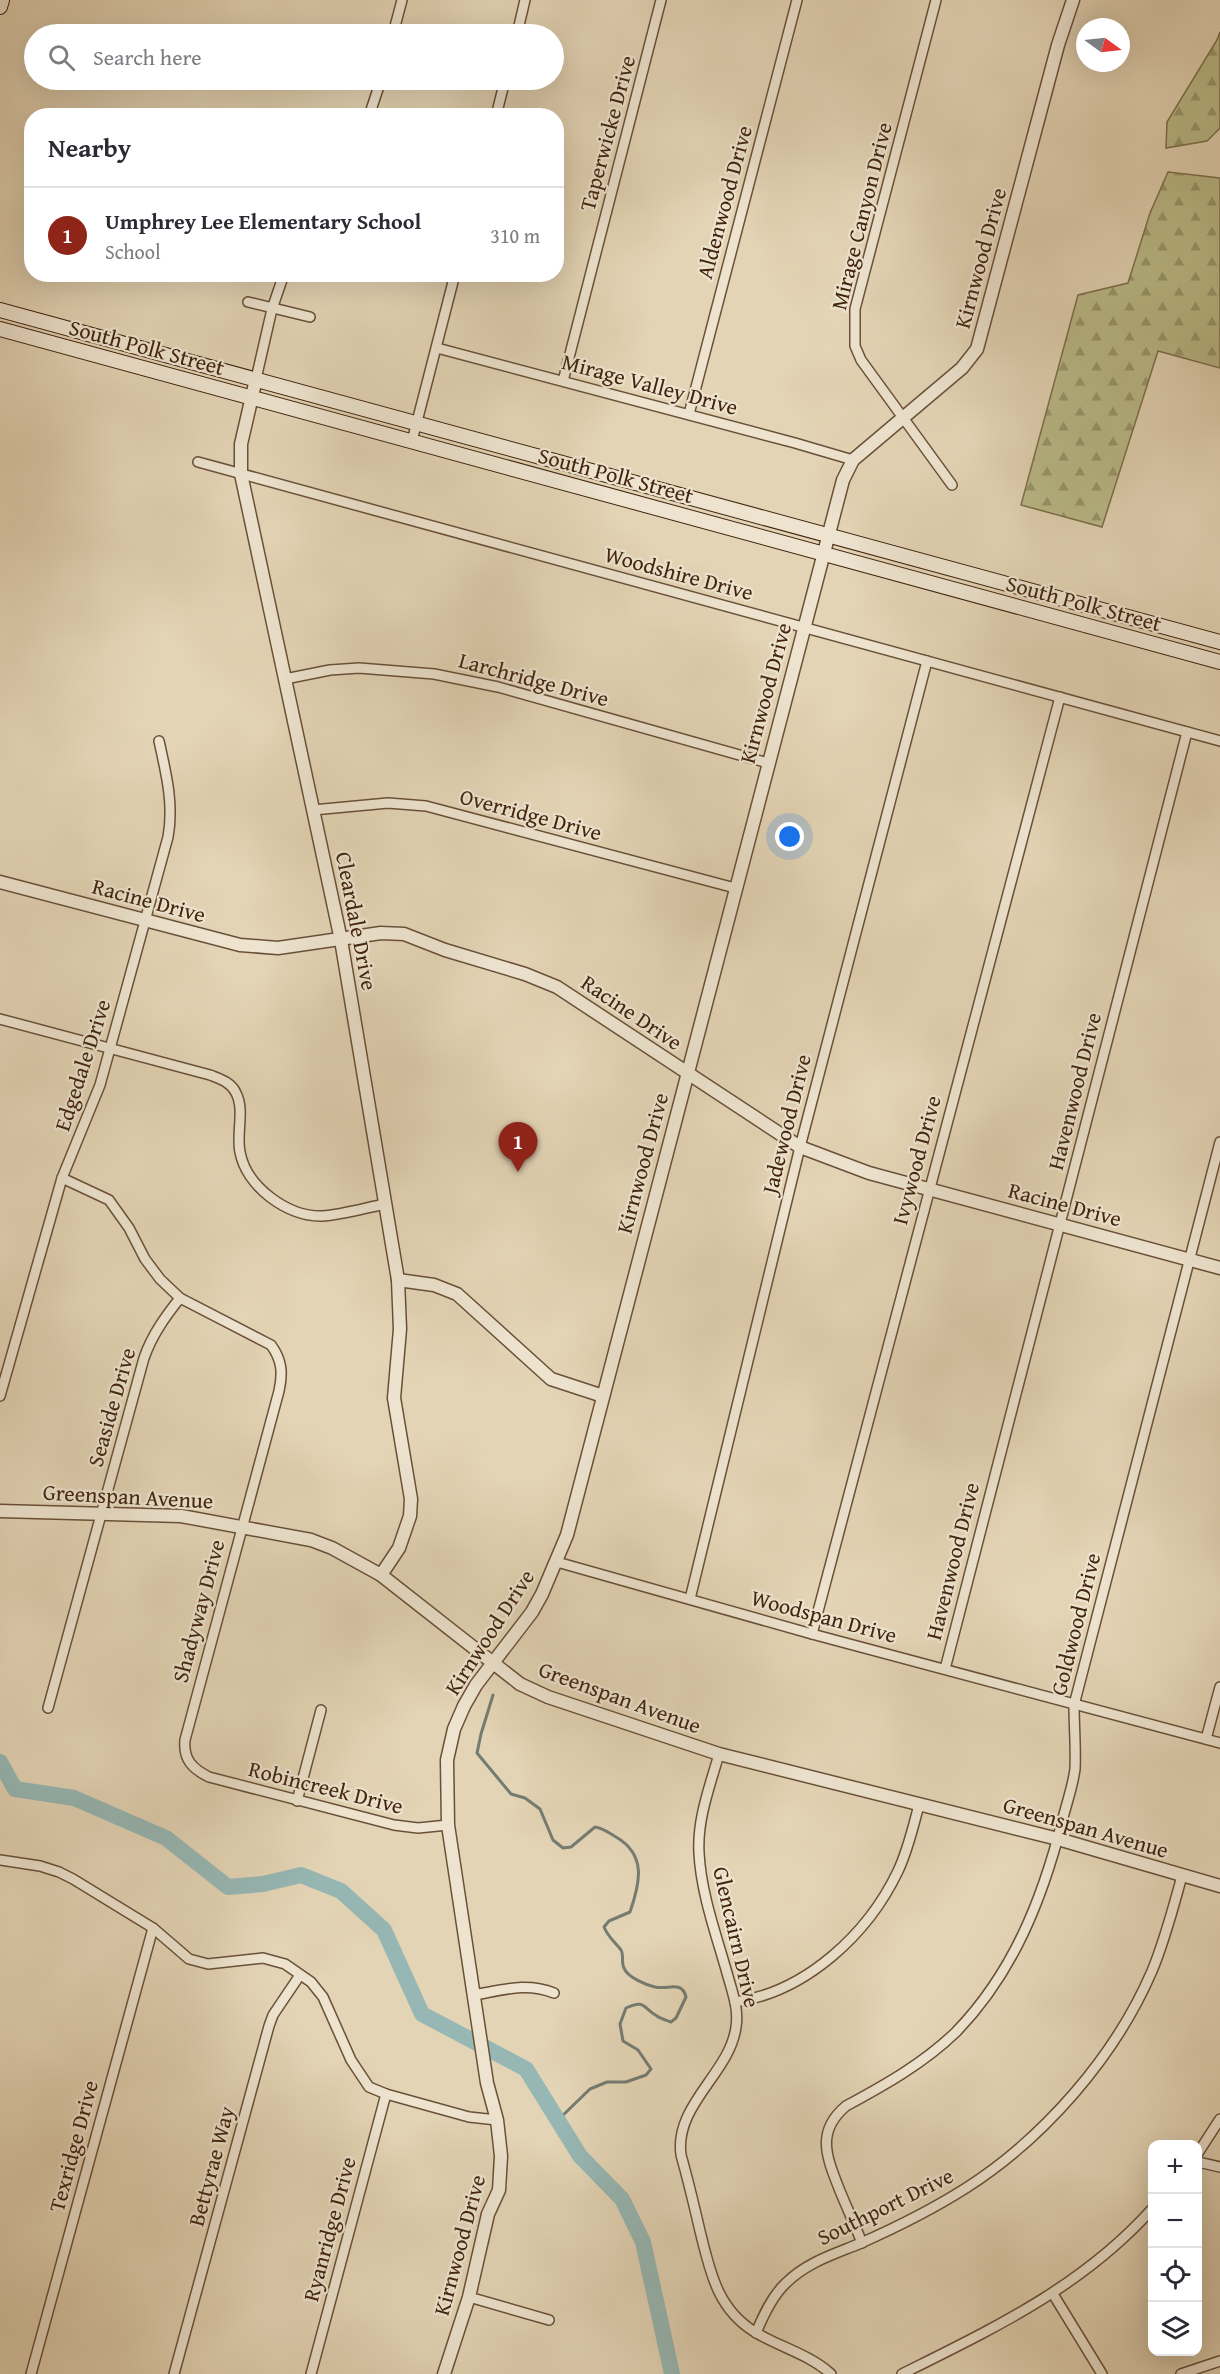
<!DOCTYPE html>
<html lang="en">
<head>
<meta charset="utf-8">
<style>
  body { margin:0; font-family:"Gentium Book Plus",serif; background:#f7f7f7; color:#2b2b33 }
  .controls { position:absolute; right:18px; bottom:18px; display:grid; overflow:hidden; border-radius:12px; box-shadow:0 6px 24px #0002 }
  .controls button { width:54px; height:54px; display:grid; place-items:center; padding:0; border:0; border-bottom:2px solid #e1e1e2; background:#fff; color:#2b2b33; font:30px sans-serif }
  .compass { position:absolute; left:1076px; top:18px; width:54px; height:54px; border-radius:50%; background:#fff; box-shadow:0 6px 24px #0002; rotate:105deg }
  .you { position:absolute; left:790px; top:837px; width:21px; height:21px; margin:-15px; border:4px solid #fff; border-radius:50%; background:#1a73e8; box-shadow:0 0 0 9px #1a73e833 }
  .badge { display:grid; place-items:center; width:39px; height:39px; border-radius:50%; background:#8f2418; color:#fff; font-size:20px; font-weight:700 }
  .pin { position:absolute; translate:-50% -50px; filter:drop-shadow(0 2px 3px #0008) }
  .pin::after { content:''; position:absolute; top:32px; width:21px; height:18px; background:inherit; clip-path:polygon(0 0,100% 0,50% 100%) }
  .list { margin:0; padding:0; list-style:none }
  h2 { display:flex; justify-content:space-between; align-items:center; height:78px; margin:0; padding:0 24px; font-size:26px }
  h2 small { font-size:20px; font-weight:400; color:#7c7c81 }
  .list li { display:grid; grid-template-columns:39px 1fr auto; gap:18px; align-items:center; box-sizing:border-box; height:96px; padding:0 24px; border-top:2px solid #e1e1e2 }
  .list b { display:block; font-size:22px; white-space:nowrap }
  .list p { margin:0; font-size:20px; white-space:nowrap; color:#7c7c81 }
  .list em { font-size:20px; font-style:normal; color:#7c7c81 }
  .icon { flex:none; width:33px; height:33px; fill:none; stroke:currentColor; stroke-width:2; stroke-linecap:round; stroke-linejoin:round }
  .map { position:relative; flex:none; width:1220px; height:2374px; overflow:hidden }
  .search { position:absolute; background:#fff; box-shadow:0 6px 24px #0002; left:24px; top:24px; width:540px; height:66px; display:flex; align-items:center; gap:15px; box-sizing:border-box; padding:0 21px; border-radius:33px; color:#7c7c81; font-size:22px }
  .panel { position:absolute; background:#fff; box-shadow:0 6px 24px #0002; left:24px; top:108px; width:540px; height:174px; border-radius:24px }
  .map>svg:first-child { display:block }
  .forest { fill:url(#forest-firs); stroke:#7e704c; stroke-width:1.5 }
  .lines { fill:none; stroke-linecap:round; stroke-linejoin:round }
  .stream { stroke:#747c72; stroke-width:3 }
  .river { stroke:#96b7b4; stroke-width:16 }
  .minor-casing { stroke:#6a5038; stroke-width:12 }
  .tertiary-casing { stroke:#6a5038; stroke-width:15 }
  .secondary-casing { stroke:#42240e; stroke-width:16 }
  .minor { stroke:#ede3cf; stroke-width:9 }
  .tertiary { stroke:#ede3cf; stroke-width:12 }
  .secondary { stroke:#ede3cf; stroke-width:14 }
  .labels { text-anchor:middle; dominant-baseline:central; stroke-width:4.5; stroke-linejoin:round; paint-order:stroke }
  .street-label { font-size:22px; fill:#42240e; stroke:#ede3cf }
</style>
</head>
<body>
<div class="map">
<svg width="1220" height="2374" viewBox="0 0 1220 2374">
  <defs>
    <pattern id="forest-firs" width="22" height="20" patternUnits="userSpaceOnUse" patternTransform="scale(1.5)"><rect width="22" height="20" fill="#babb89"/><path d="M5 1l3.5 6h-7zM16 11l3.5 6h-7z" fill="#99986e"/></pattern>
  </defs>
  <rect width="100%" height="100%" fill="#e3d4b5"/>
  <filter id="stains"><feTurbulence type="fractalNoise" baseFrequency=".00333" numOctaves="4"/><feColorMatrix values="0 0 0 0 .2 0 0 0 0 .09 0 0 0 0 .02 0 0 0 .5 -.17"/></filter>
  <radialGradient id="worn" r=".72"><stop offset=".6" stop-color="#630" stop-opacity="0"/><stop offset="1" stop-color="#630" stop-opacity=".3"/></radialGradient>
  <g class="forest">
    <path d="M1220 32V128L1207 141 1166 148 1167 122 1217 40Z"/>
    <path d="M1168 172 1220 178V368L1158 351 1102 527 1021 505 1078 295 1128 283 1150 213Z"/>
  </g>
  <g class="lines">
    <path class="stream" d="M493 1695 481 1734 477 1753 511 1794 525 1798 540 1809 553 1840 563 1848 571 1847 595 1827C603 1828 609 1833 616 1837 647 1855 640 1883 630 1912L609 1921 604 1927C608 1937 615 1942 621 1950 624 1955 621 1962 624 1968 627 1977 646 1985 655 1987 668 1990 682 1980 686 1997L676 2018 671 2022C666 2020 661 2019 657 2016 642 2008 646 1999 626 2008L620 2024 623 2041 638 2050 651 2069 646 2075 626 2082H607L590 2089 558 2120"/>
    <path class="river" d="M0 1762 15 1789 74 1798 166 1838 228 1887 263 1884 301 1875 341 1891 384 1930 422 2014 526 2069 580 2156 622 2199 643 2242 672 2374"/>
    <g class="minor-casing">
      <g id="minor">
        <path d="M936 0 855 309V346L861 360 952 485"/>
        <path d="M393 34 402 0"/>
        <path d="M517 34 525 0"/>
        <path d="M369 116 381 80"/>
        <path d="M496 116 505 80"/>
        <path d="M248 302 310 317"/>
        <path d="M437 348 795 443 853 460"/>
        <path d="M256 379 272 309 284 274"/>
        <path d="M563 381 661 0"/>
        <path d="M689 414 797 0"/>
        <path d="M412 441 455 274"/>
        <path d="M198 462 1220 741"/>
        <path d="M285 679 330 670 359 668 434 674 498 687 768 763"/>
        <path d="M313 810 388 803 426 806 735 888"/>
        <path d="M0 1019 210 1075C220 1079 231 1082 236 1093 245 1110 236 1134 240 1152 246 1186 287 1217 322 1216 342 1215 365 1208 385 1204"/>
        <path d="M62 1178 109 1200 129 1228 145 1259 160 1279 180 1298 271 1345C282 1360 283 1373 279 1391L185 1740C183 1760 193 1769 209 1777L394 1825 418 1828 448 1825"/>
        <path d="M0 1396 62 1178 100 1085 168 837C174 804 166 773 159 741"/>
        <path d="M557 1562 812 1634 1220 1743"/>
        <path d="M690 1599 800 1147 927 661"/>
        <path d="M812 1634 1060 697"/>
        <path d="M945 1669 1187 732"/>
        <path d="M48 1708 144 1358C152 1335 165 1317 180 1298"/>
        <path d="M1206 1739 1220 1687"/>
        <path d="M719 1754C710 1786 697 1819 699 1853 701 1893 716 1934 727 1973 732 1991 739 2009 736 2027 730 2073 674 2105 681 2155 688 2180 694 2205 700 2231 710 2271 717 2309 755 2332 779 2347 809 2354 831 2374"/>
        <path d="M297 1801 321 1710"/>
        <path d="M0 1860 40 1866 59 1872 73 1879 153 1928 189 1959 208 1964 263 1958 285 1964 311 1982 323 1997 351 2060 369 2087 386 2094 469 2117 497 2120"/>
        <path d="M474 1995C503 1990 526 1982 554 1993"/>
        <path d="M735 2002C806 1992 868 1934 898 1871 908 1850 913 1827 919 1805"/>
        <path d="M1198 2153 1220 2119"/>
        <path d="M1198 2162 1220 2167"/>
        <path d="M862 2243C855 2225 847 2208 840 2191 827 2158 815 2132 846 2106 885 2085 924 2063 956 2032 1013 1973 1042 1900 1062 1822 1066 1805 1073 1786 1075 1769 1076 1747 1074 1726 1074 1705L1220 1142"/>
        <path d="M1053 2294 1102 2374"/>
        <path d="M469 2297 549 2320"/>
        <path d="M756 2333C763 2316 772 2296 786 2283 807 2262 835 2254 861 2243 897 2227 933 2209 966 2188 1044 2138 1115 2057 1152 1971 1165 1940 1173 1908 1182 1876"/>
        <path d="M31 2374 153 1928"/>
        <path d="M174 2374 269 2026 273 2015 300 1975"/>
        <path d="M311 2374 386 2094"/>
        <path d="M902 2374C994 2328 1082 2287 1152 2209"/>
        <path d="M1181 2374 1220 2361"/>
      </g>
    </g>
    <g class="tertiary-casing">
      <g id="tertiary">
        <path d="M256 379 241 444V474L341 940 398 1280 400 1329 394 1398 411 1499 410 1516 399 1548 381 1575"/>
        <path d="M0 882 240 945 278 948 381 933 404 934 445 950 525 974 557 987 800 1147 869 1173 1220 1268"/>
        <path d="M398 1280 434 1285 457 1294 551 1379 603 1396"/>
        <path d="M0 1511 181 1516 311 1540 332 1548 381 1575 520 1684 548 1697 719 1754 1058 1839 1220 1886"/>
        <path d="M444 2374 469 2297 488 2214 499 2190 501 2156 497 2120 487 2083 448 1825 447 1760 454 1729 464 1706 476 1685 532 1612 542 1594 567 1535 843 480 853 460 962 368 977 349 1058 45 1073 0"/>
      </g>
    </g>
    <g class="secondary-casing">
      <g id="secondary">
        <path d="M0 7 2 0"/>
        <path d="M0 310 1220 642"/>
        <path d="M0 329 1220 662"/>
      </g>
    </g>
    <use href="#minor" class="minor"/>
    <use href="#tertiary" class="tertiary"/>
    <use href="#secondary" class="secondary"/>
  </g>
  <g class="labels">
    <g class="street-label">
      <text transform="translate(607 133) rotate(-75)">Taperwicke Drive</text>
      <text transform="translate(724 202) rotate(-75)">Aldenwood Drive</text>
      <text transform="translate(861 216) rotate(-76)">Mirage Canyon Drive</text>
      <text transform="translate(980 258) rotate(-75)">Kirnwood Drive</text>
      <text transform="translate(147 347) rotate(15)">South Polk Street</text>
      <text transform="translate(650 384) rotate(15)">Mirage Valley Drive</text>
      <text transform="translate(616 475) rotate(15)">South Polk Street</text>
      <text transform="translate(679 573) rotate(15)">Woodshire Drive</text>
      <text transform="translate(1084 603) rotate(15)">South Polk Street</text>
      <text transform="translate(534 679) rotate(15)">Larchridge Drive</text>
      <text transform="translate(765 693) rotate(-75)">Kirnwood Drive</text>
      <text transform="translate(531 814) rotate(15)">Overridge Drive</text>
      <text transform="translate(149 900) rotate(15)">Racine Drive</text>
      <text transform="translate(357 921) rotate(79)">Cleardale Drive</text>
      <text transform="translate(632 1012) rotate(34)">Racine Drive</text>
      <text transform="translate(82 1065) rotate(-72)">Edgedale Drive</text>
      <text transform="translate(1074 1091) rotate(-76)">Havenwood Drive</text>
      <text transform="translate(786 1124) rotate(-76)">Jadewood Drive</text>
      <text transform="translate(916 1160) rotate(-75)">Ivywood Drive</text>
      <text transform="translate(642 1163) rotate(-75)">Kirnwood Drive</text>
      <text transform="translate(1065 1204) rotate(15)">Racine Drive</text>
      <text transform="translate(111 1407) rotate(-74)">Seaside Drive</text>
      <text transform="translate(128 1496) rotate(3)">Greenspan Avenue</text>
      <text transform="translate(952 1561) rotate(-76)">Havenwood Drive</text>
      <text transform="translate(198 1611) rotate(-75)">Shadyway Drive</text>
      <text transform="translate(824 1616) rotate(15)">Woodspan Drive</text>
      <text transform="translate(1075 1624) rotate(-76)">Goldwood Drive</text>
      <text transform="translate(489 1632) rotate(-57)">Kirnwood Drive</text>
      <text transform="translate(620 1697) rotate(20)">Greenspan Avenue</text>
      <text transform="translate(326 1787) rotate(14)">Robincreek Drive</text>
      <text transform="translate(1086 1827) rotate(16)">Greenspan Avenue</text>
      <text transform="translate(737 1937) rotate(77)">Glencairn Drive</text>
      <text transform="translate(73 2146) rotate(-75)">Texridge Drive</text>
      <text transform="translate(211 2166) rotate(-75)">Bettyrae Way</text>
      <text transform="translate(885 2206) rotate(-26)">Southport Drive</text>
      <text transform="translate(329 2229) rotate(-75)">Ryanridge Drive</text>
      <text transform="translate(459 2245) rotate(-75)">Kirnwood Drive</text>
    </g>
  </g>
  <rect width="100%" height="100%" filter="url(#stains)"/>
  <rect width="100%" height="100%" fill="url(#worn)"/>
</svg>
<div class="controls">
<button>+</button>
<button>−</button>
<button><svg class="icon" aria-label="locate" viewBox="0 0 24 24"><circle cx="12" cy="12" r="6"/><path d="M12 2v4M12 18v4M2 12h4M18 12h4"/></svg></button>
<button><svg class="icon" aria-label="layers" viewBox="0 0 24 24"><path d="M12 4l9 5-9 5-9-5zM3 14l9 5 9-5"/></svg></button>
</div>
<svg class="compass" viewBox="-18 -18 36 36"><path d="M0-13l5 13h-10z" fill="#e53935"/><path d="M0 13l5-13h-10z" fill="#7c7c81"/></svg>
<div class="you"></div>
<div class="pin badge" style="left:518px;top:1172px">1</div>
<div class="search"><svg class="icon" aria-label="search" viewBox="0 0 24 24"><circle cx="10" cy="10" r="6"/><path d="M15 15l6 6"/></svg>Search here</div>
<section class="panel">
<h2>Nearby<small></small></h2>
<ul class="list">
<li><span class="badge">1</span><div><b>Umphrey Lee Elementary School</b><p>School</p></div><em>310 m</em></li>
</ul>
</section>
</div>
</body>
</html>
